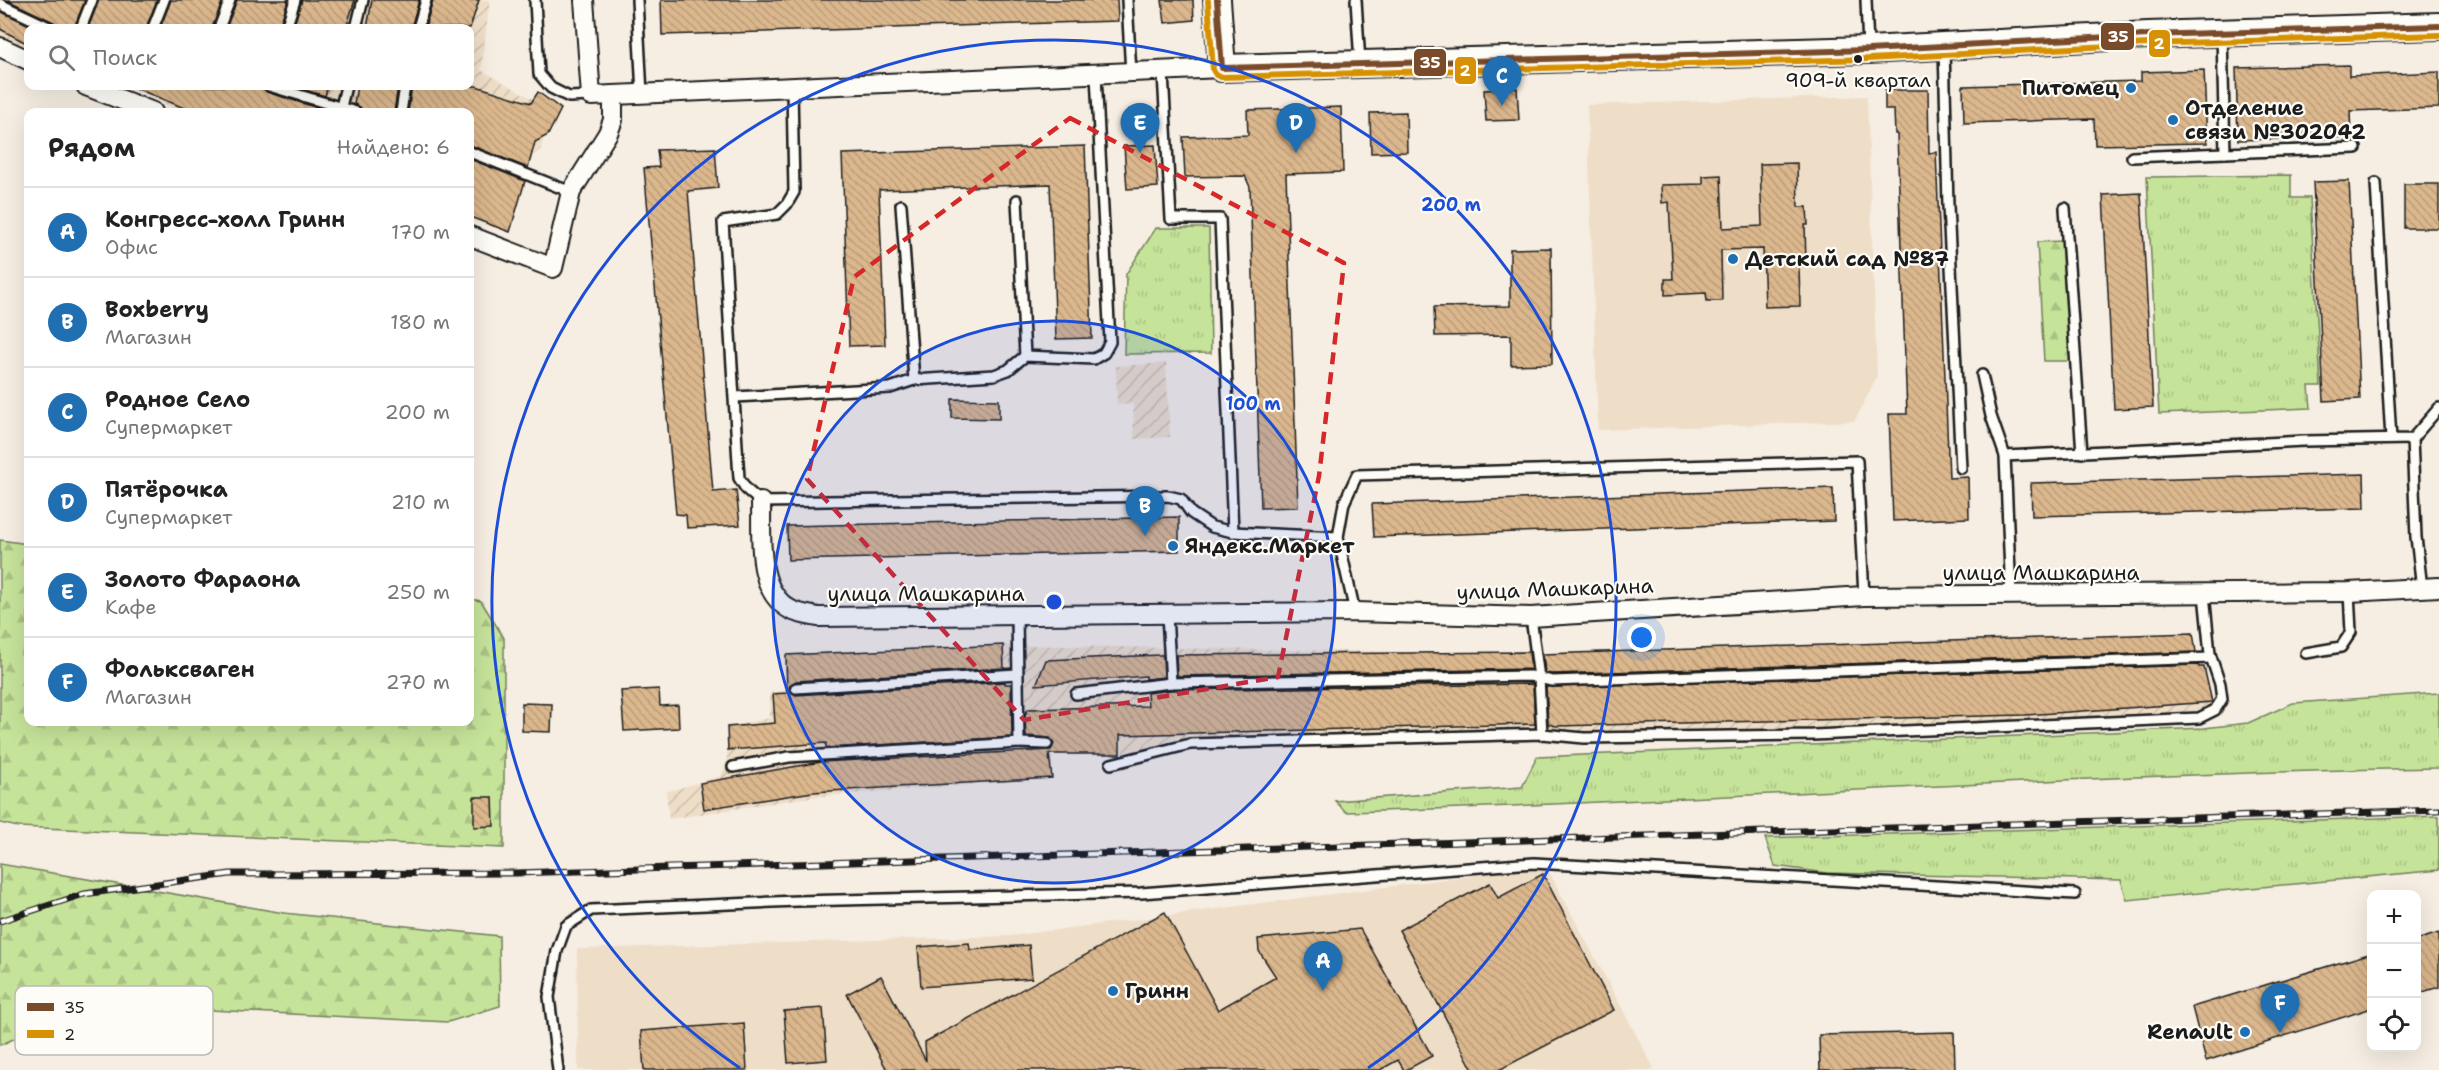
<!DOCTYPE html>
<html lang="ru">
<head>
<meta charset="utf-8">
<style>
  body { margin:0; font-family:"Shantell Sans",sans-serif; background:#f2f2f2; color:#222 }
  .controls { position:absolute; right:18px; bottom:18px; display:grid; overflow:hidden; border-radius:12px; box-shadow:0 6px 24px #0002 }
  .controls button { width:54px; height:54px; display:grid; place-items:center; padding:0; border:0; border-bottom:2px solid #e0e0e0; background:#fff; color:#222; font:30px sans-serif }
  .you { position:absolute; left:1642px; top:638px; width:21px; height:21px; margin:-15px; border:4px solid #fff; border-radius:50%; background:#1a73e8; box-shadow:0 0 0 9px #1a73e833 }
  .badge { display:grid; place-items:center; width:39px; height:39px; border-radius:50%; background:#1f6fb2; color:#fff; font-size:20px; font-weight:700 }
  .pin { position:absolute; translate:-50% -50px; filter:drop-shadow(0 2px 3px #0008) }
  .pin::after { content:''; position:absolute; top:32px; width:21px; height:18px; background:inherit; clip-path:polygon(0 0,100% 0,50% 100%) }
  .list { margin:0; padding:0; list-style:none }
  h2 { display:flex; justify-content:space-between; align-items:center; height:78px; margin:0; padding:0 24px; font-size:26px }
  h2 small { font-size:20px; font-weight:400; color:#767676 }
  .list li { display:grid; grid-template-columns:39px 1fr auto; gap:18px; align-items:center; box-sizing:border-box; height:90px; padding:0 24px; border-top:2px solid #e0e0e0 }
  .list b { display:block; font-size:22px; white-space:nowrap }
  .list p { margin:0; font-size:20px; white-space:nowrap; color:#767676 }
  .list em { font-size:20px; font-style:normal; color:#767676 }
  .icon { flex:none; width:33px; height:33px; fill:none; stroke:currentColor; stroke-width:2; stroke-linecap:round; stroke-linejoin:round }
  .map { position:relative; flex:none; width:2439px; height:1070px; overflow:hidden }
  .search { position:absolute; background:#fff; box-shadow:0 6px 24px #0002; left:24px; top:24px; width:450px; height:66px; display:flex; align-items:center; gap:15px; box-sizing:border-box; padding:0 21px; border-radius:12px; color:#767676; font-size:22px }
  .panel { position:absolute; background:#fff; box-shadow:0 6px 24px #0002; left:24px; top:108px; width:450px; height:618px; border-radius:12px }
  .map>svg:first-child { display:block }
  .built { fill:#eedec8 }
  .industrial { fill:url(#industrial-furrows) }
  .grass { fill:url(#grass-tufts); stroke:#71805b; stroke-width:1.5 }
  .forest { fill:url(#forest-firs); stroke:#71805b; stroke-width:1.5 }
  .building { fill:url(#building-back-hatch); stroke:#1c1c1c; stroke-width:1.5 }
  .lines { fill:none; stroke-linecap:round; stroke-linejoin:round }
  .lane-casing { stroke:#1c1c1c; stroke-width:14 }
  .street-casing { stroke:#1c1c1c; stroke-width:22 }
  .secondary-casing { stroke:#1c1c1c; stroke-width:30 }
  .lane { stroke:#fdfcf7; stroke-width:9 }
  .street { stroke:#fdfcf7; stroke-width:18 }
  .secondary { stroke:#fdfcf7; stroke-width:26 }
  .rail-casing { stroke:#1c1c1c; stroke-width:7 }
  .rail { stroke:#fdfcf7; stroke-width:4.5; stroke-dasharray:14; stroke-linecap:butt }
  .bus-1-casing { stroke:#fdfcf7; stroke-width:10 }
  .bus-2-casing { stroke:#fdfcf7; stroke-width:10 }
  .bus-1 { stroke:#7a4b2a; stroke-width:6 }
  .bus-2 { stroke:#d69104; stroke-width:6 }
  .marked { fill:none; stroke:#d62828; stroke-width:4.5; stroke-dasharray:12 8; stroke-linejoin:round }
  .ring { fill:none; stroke:#1d4ed8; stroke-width:3 }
  .bus-dot { fill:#1c1c1c; stroke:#fdfcf7; stroke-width:2 }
  .poi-dot { fill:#1f6fb2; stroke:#fdfcf7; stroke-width:2 }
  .labels { text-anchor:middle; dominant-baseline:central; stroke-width:4.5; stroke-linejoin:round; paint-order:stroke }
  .bus-label { font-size:20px; fill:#1c1c1c; stroke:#fdfcf7 }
  .poi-label { font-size:21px; font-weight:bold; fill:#1c1c1c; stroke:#fdfcf7; text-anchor:start }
  .street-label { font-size:21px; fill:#1c1c1c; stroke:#fdfcf7 }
  .key { fill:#fdfcf7; stroke:#bab9b5; stroke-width:1.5 }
  .key-label { font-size:16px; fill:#1c1c1c }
  .centre { fill:#1d4ed8; stroke:#fdfcf7; stroke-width:3 }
  .ring-label { font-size:18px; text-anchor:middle; font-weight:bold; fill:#1d4ed8; stroke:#fdfcf7; stroke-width:4.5; stroke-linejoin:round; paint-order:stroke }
  .line-badge { stroke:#fdfcf7; stroke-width:2 }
  .badge-label { font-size:16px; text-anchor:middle; font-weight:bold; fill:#fff }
</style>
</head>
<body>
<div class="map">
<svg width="2439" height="1070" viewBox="0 0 2439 1070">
  <defs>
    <pattern id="industrial-furrows" width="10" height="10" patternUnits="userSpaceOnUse" patternTransform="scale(1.5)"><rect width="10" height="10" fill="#eedec8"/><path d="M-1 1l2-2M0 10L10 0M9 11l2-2" fill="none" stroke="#ccbeab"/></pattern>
    <pattern id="grass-tufts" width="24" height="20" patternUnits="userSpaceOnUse" patternTransform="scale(1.5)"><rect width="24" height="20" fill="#c6e39a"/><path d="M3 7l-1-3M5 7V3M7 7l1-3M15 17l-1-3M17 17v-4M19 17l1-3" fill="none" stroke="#aac284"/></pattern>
    <pattern id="forest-firs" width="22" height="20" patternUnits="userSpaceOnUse" patternTransform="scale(1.5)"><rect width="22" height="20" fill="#c6e39a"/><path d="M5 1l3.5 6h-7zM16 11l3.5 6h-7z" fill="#aac284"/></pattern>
    <pattern id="building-back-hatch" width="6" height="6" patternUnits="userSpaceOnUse" patternTransform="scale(1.5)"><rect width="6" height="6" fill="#dbb78d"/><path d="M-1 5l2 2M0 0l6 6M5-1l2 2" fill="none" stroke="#bb9d79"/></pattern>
  </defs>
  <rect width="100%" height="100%" fill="#f6eee2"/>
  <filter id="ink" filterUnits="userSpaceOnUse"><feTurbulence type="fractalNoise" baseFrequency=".0167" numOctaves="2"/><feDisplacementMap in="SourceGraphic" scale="12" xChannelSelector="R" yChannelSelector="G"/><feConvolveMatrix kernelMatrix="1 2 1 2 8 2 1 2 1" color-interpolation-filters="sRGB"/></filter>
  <g filter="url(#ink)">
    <g class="built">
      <path d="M1867 96 1877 376 1855 421 1598 430 1587 105Z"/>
      <path d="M1546 866 1655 1070H578L577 949 1009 936Z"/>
    </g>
    <g class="industrial">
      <path d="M0 0H490L481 70 542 104 547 120 541 149 529 159 513 176 502 200 495 228 470 219V112H181L145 93 141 86H470V28H28V54L0 42Z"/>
      <path d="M1166 363 1170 437 1134 439 1133 404 1117 405 1116 366Z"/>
      <path d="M2183 636 2184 657 2204 672 2209 686 2211 704 2196 711 2091 719 1574 735 1052 755V778L811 797 669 819 666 792 721 776 727 760V727L770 718V693L784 691 786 655 1003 645 1509 654Z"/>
    </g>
    <g class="grass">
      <path d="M2291 175V198H2310L2321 386H2309L2311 408 2159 414 2147 177Z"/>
      <path d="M1156 228H1209L1211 353 1124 354 1126 274Z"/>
      <path d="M2439 693V768C2075 774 1711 801 1346 812L1335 801 1522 787 1537 757 2204 728 2248 723 2293 703Z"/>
      <path d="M2439 816V870L2127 900 2121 880 1827 873 1775 866 1765 838Z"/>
    </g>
    <g class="forest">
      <path d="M2064 241 2071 361H2044L2037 242Z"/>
      <path d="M0 540 28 544V722H470V599L481 601 504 638V848L18 827 0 823Z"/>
      <path d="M0 864 284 913 499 936 500 1006 448 1022 92 1004 0 1045Z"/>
    </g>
    <g class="building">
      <path d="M7 0H85L74 28H58L54 22Z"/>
      <path d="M99 0H157L146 28H88Z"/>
      <path d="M171 0H223L212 28H160Z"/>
      <path d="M237 0H288L279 28H226Z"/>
      <path d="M302 0H355L346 28H293Z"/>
      <path d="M372 0H419L411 28H367Z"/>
      <path d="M433 0H479L470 28H425Z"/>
      <path d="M661 0H1117L1118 21 662 35Z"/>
      <path d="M1162 0H1193L1194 20 1165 23Z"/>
      <path d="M0 11 36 28H28V44L0 29Z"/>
      <path d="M2349 65V76L2439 72V108L2350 111 2351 137 2238 140 2236 68Z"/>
      <path d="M2204 70 2207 143 2095 145 2094 119 1964 123 1963 86 2141 81V72Z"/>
      <path d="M130 86H262L267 92 321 109 320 112H194Z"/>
      <path d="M291 86H328L325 96Z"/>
      <path d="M357 86H398L394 112H363L360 107 354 104Z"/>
      <path d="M412 86H476L531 103 538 92 561 109 548 135 535 142 528 168 470 145V112H408Z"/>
      <path d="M1517 88 1519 120 1486 121 1484 90Z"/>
      <path d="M1885 90H1928L1929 153 1936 152 1949 478 1968 477 1969 518 1893 521 1889 414H1907L1897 134H1895L1894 110H1885Z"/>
      <path d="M1341 107 1343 172 1286 174 1298 507 1261 508 1250 187 1245 176 1185 177 1183 137 1248 135 1247 110Z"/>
      <path d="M1406 112 1407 152 1371 153 1370 113Z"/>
      <path d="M1155 145 1158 187 1127 189 1124 146Z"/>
      <path d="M1085 146 1092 338 1056 339 1050 184 879 190 885 345 849 346 842 154Z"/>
      <path d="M715 148 718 188 688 191 713 492 736 490 740 525 687 528 686 515 676 514 644 168 659 167 657 150Z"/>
      <path d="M470 159 525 181 510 232 470 217Z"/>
      <path d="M1797 163 1798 207H1807L1808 225H1805L1806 265 1799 266 1800 306 1765 307 1763 249 1721 250 1722 301H1707L1706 293 1665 295V279H1673L1669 202 1662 203 1661 185 1703 184V176L1721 175 1723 228 1762 226 1760 164Z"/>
      <path d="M2349 181 2360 399 2324 401 2313 182Z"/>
      <rect x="2404" y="184" width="35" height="44"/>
      <path d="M2141 193 2153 407 2114 409 2103 195Z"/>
      <path d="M1551 248 1552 364 1511 365V335L1435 336 1434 307 1510 306V249Z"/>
      <path d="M952 399 999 400V419L952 418Z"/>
      <path d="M2364 474 2365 508 2032 516 2031 483Z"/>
      <path d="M1833 488 1834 521 1374 537 1372 504Z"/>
      <path d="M1179 517V551L788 560 787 526Z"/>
      <path d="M2193 633 2196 652 1553 674 1545 673 1543 654Z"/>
      <path d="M1003 645 1004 668 796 681 790 685 789 689 796 695 1005 682V684H1011L1012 737 826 748V743L728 750 727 727 775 723 773 694 787 693 786 655Z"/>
      <path d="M1529 652 1531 669 1177 676 1176 655Z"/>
      <path d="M1159 655H1163L1164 677 1146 679V676L1036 685 1046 660Z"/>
      <path d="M2198 665 2199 667H2204L2212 702 2025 715 1556 726 1548 724 1546 687Z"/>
      <path d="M1533 684 1535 724 1120 735V754H1049L1052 778 813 792 704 809 700 783 821 762 1051 750 1054 744 1050 738 1026 736 1025 715 1028 709 1148 706 1147 693 1171 690Z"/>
      <path d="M659 689 660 706 678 705 679 728 624 731 621 691Z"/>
      <path d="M522 703 552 704 551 732 522 731Z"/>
      <path d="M474 797H493L494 826 474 827Z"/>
      <path d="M1543 874 1614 1010 1499 1070H1473L1399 930 1490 883 1498 898Z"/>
      <path d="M1165 912 1218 1010 1276 977 1259 951 1258 939 1360 929 1432 1056 1406 1070H1404L1398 1060 1380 1070H887L847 994 881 976 926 1061 925 1042Z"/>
      <path d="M2439 933V987L2416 994V940Z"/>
      <path d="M969 943 970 950 1029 945 1032 978 921 987 918 947Z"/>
      <path d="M2372 953V1008L2206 1061 2192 1007Z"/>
      <path d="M823 1008 827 1060 788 1063 784 1011Z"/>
      <path d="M744 1023 747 1070H644L641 1031Z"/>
      <path d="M1954 1032 1955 1070H1820L1819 1035Z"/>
    </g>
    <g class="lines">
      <g class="lane-casing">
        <g id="lane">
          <path d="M535 0 539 74 551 88 569 97 591 96"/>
          <path d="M637 0 642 94"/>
          <path d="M1127 0 1131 74"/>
          <path d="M1356 0 1360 63"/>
          <path d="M1866 0 1868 49"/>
          <path d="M0 4 51 28"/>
          <path d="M81 28 92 0"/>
          <path d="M153 28 164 0"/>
          <path d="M219 28 230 0"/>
          <path d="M286 28 295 0"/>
          <path d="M356 28 363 0"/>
          <path d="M418 28 426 0"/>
          <path d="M2222 35 2225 153 2356 148"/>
          <path d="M1944 47 1948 206 1961 468"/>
          <path d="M1163 73 1171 219H1220L1233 532"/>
          <path d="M269 86 356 112"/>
          <path d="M792 88 794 192 787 204 777 214 723 222 739 478 746 489 761 502 1168 496 1181 499 1191 513 1212 527 1233 532 1338 537"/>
          <path d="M341 107 346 86"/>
          <path d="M401 112 405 86"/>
          <path d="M470 152 571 192"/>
          <path d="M2132 157 2225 153"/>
          <path d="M2376 183 2391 439"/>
          <path d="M1017 200 1025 356"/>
          <path d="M901 205 914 380"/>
          <path d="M2065 208 2082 453"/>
          <path d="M1982 375 1991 416 2005 456 2011 596"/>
          <path d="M735 397 890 388 914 380 994 375 1008 370 1025 356 1094 359 1104 353 1110 342 1096 75"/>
          <path d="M2412 439 2416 537 2422 588"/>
          <path d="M2005 456 2304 441 2412 439 2439 408"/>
          <path d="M1355 612 1338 537 1344 503 1357 475 1857 461 1864 596"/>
          <path d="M1531 617 1539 678 1542 734"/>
          <path d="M2306 653 2341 647 2351 632 2349 592"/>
          <path d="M1171 683 1530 676 1552 681 2211 658"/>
          <path d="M796 688 1017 674"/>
          <path d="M1076 694 1171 683 1167 615"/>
          <path d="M1019 743 1047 744"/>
          <path d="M1111 764 1190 744 1542 734 1584 738 1813 735 2199 718 2215 710 2222 699 2220 684 2210 654 2204 594"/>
          <path d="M733 767 789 757 1019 743 1017 616"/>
          <path d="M558 1070 549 997 557 951 566 926 591 910 797 901 1141 893 1534 863 2075 894"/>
        </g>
      </g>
      <g class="street-casing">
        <g id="street">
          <path d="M584 0 591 96 1222 68"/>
          <path d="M0 47 28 60"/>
          <path d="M86 86 153 112"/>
          <path d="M470 236 553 268 571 192 608 133 613 120V95"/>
          <path d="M761 502C762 536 755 591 791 610 799 614 809 615 818 617L1355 612 1531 617 1864 596 2349 592 2439 587"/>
        </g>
      </g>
      <g class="secondary-casing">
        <path id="secondary" d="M1217 0 1222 68 1868 50 2148 35 2439 26"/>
      </g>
      <use href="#lane" class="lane"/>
      <use href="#street" class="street"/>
      <use href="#secondary" class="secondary"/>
      <g class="rail-casing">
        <path id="rail" d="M0 921 84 894 230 874 516 873 2439 810"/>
      </g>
      <use href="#rail" class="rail"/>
      <g class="bus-1-casing">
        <path id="bus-1" d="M1217 0 1222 68 1868 50 2148 35 2439 26"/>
      </g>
      <g class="bus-2-casing">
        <path id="bus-2" d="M1208 1 1213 70 1216 75 1221 77 1868 59 2148 44 2439 35"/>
      </g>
      <use href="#bus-1" class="bus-1"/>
      <use href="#bus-2" class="bus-2"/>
    </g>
  </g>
  <path class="marked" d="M1070 118 1344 263 1319 476 1278 677 1024 720 807 479 854 277Z"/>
  <circle cx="1054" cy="602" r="281" fill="#1d4ed8" fill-opacity=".12"/>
  <g class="ring">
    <circle cx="1054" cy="602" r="281"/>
    <path d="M740 1068A562 562 0 1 1 1368 1068"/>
  </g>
  <circle class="bus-dot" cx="1858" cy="59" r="5"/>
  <g class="poi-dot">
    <circle cx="2131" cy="88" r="6"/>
    <circle cx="2173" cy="120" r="6"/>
    <circle cx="1733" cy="259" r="6"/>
    <circle cx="1173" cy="546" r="6"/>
    <circle cx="1113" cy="991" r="6"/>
    <circle cx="2245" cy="1032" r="6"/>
  </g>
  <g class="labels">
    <g class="bus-label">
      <text x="1858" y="80">909-й квартал</text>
    </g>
    <g class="poi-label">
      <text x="2119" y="88" text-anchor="end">Питомец</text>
      <text x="2185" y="108">Отделение<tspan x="2185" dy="24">связи №302042</tspan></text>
      <text x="1745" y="259">Детский сад №87</text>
      <text x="1185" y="546">Яндекс.Маркет</text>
      <text x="1125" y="991">Гринн</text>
      <text x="2233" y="1032" text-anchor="end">Renault</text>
    </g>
    <g class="street-label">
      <text x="2041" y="573">улица Машкарина</text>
      <text transform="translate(1555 589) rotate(-2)">улица Машкарина</text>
      <text x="926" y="594">улица Машкарина</text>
    </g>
  </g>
  <rect x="15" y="986" width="198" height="69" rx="9" class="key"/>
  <rect x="27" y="1003" width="27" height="8" fill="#7a4b2a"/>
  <rect x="27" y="1030" width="27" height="8" fill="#d69104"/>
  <g class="key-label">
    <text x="64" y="1013">35</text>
    <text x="64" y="1040">2</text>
  </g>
  <circle cx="1054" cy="602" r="9" class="centre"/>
  <g class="ring-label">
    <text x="1451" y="211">200 m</text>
    <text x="1253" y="410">100 m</text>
  </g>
  <g class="line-badge">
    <rect x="2100" y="22" width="35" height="29" rx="6" fill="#7a4b2a"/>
    <rect x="2148" y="29" width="23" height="29" rx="6" fill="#d69104"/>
    <rect x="1413" y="48" width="34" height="29" rx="6" fill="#7a4b2a"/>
    <rect x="1454" y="56" width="23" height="29" rx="6" fill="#d69104"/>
  </g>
  <g class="badge-label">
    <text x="2118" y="42">35</text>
    <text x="2159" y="49">2</text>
    <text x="1430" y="68">35</text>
    <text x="1465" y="76">2</text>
  </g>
</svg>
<div class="controls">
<button>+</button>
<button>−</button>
<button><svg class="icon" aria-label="locate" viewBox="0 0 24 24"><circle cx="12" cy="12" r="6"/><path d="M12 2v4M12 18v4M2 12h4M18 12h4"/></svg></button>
</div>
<div class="you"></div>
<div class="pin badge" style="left:1323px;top:991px">A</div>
<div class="pin badge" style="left:1145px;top:536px">B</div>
<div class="pin badge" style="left:1502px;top:106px">C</div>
<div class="pin badge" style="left:1296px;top:153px">D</div>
<div class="pin badge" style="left:1140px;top:153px">E</div>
<div class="pin badge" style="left:2280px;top:1033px">F</div>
<div class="search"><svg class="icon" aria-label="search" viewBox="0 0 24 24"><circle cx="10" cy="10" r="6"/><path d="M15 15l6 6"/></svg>Поиск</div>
<section class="panel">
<h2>Рядом<small>Найдено: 6</small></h2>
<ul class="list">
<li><span class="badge">A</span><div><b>Конгресс-холл Гринн</b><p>Офис</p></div><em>170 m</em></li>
<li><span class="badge">B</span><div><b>Boxberry</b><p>Магазин</p></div><em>180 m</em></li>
<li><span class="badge">C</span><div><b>Родное Село</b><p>Супермаркет</p></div><em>200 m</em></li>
<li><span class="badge">D</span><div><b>Пятёрочка</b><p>Супермаркет</p></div><em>210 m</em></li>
<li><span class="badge">E</span><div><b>Золото Фараона</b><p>Кафе</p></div><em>250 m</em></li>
<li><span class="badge">F</span><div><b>Фольксваген</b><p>Магазин</p></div><em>270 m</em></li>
</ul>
</section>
</div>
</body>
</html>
